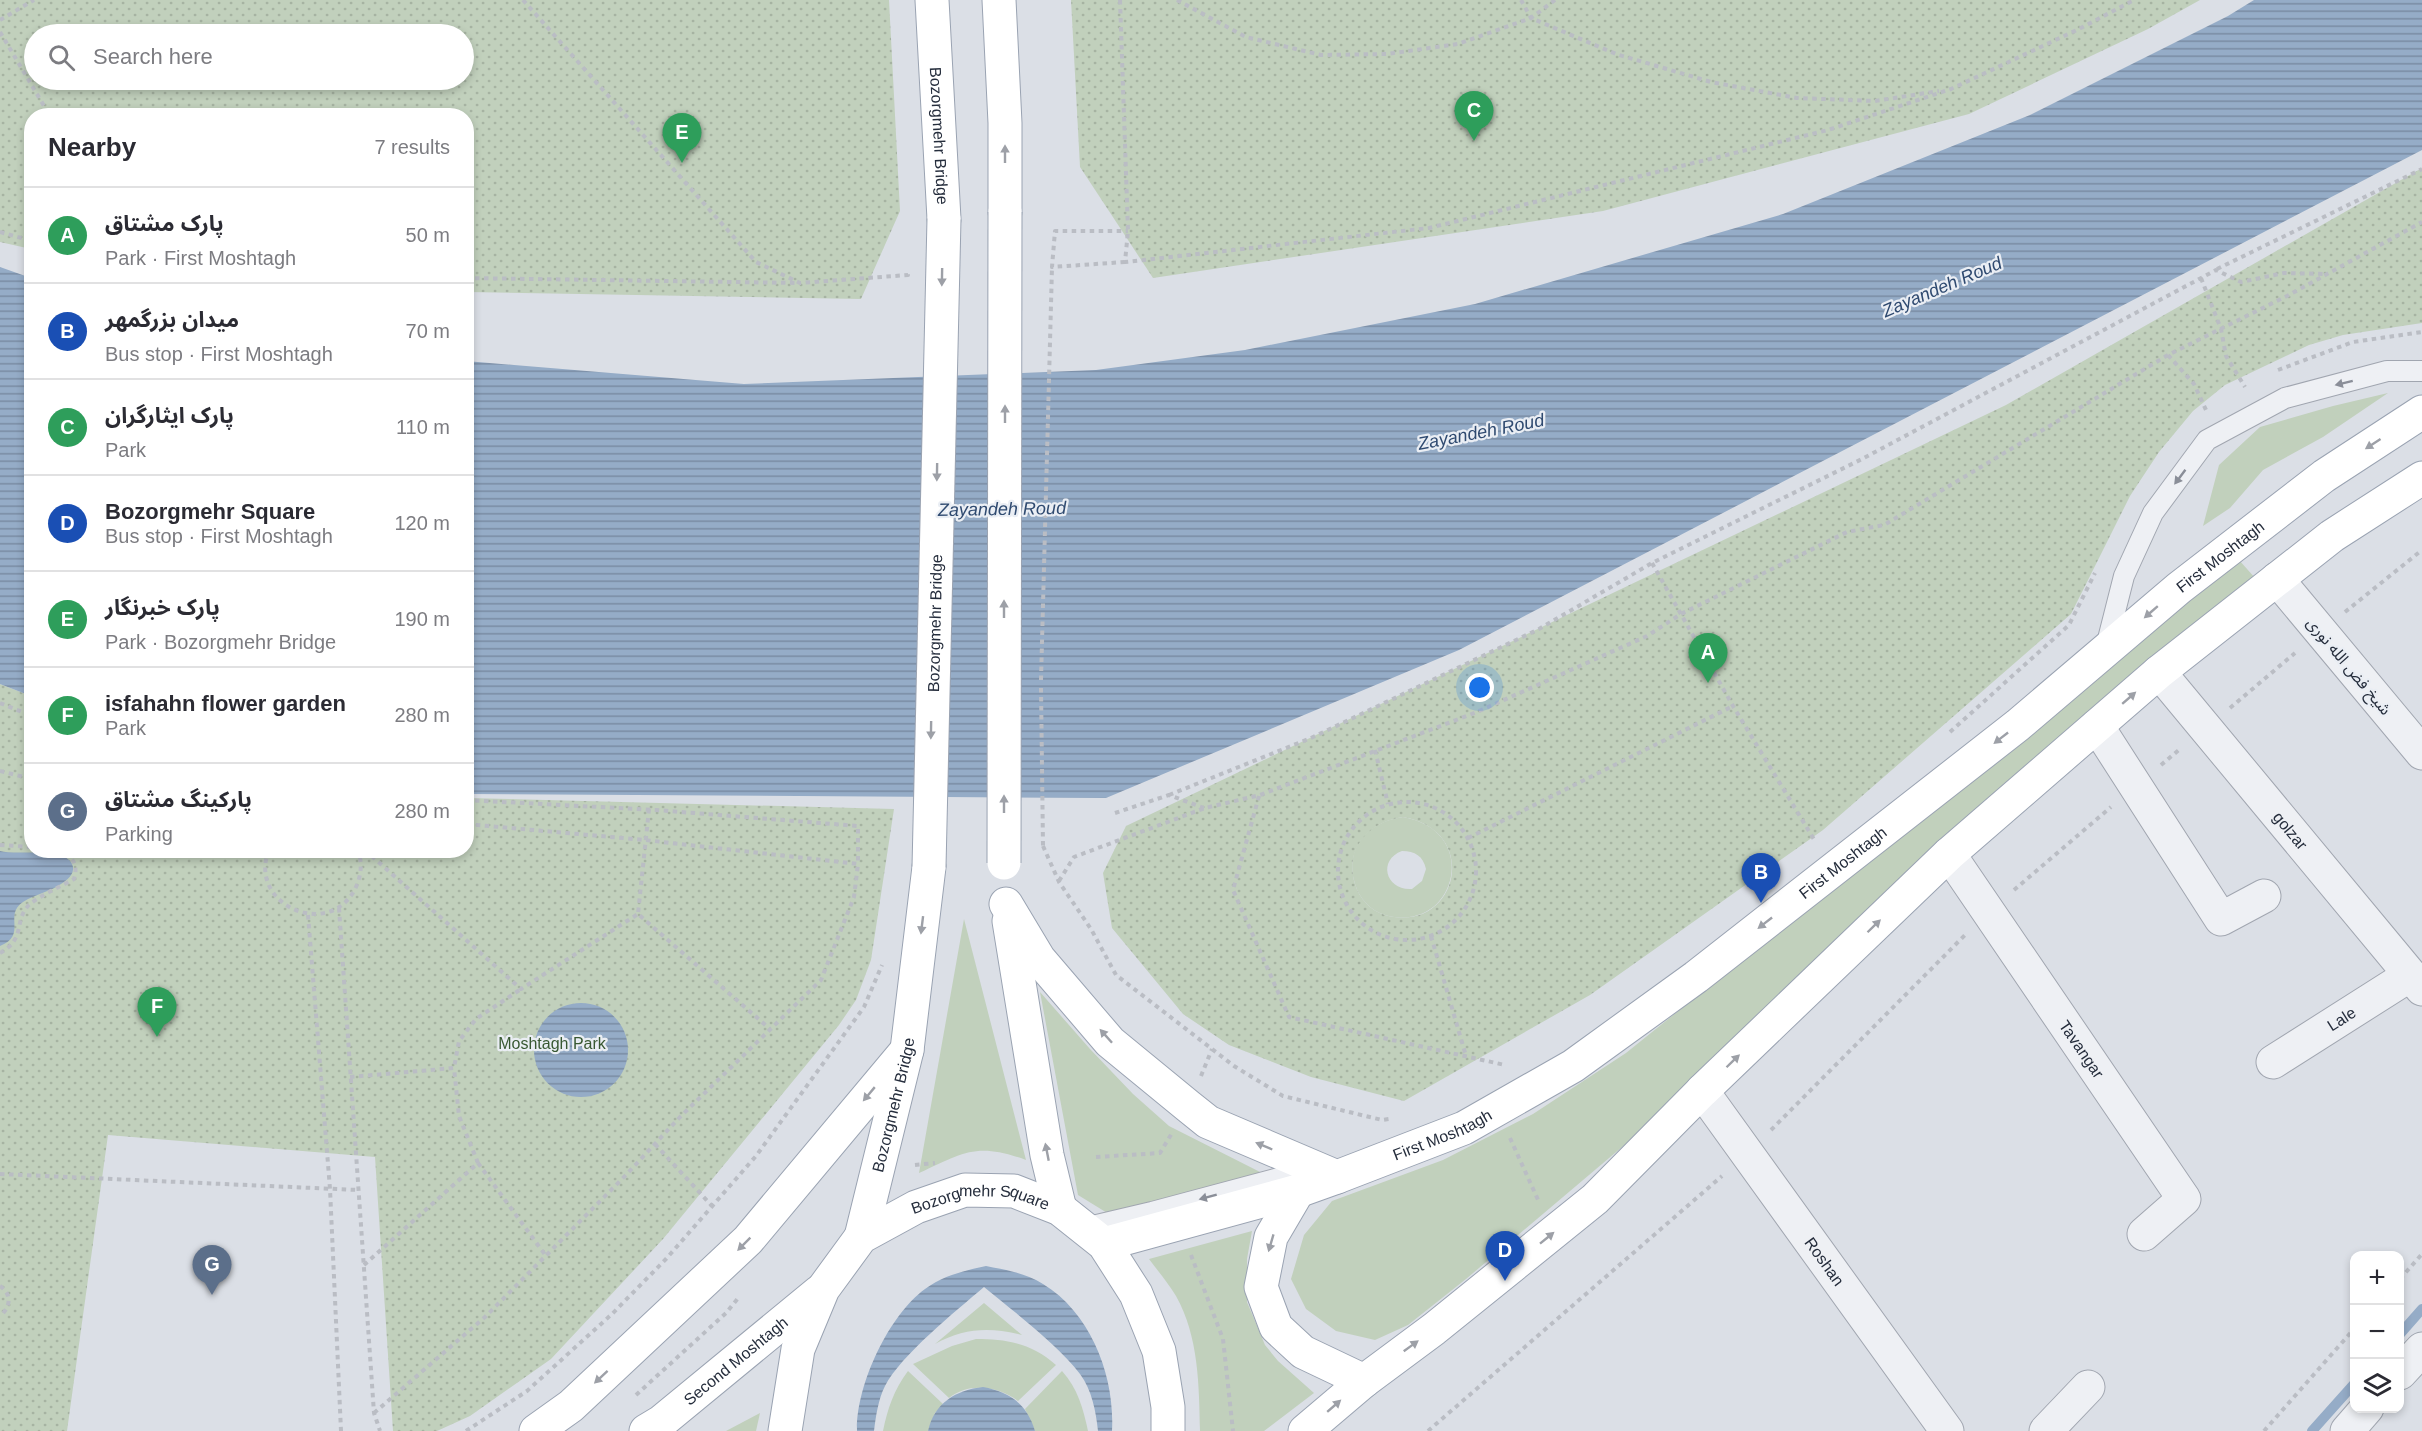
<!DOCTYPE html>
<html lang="en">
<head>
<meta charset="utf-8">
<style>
  body { margin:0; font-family:Arial,"Noto Sans Arabic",sans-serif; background:#f2f2f3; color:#2b2b33 }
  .controls { position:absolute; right:18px; bottom:18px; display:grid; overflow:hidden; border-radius:12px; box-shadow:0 3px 9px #0003 }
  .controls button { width:54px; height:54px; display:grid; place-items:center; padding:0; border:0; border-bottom:2px solid #e1e1e2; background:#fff; color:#2b2b33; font:30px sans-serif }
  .you { position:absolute; left:1480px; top:688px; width:21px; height:21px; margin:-15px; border:4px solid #fff; border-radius:50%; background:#1a73e8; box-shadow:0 0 0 9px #1a73e833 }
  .badge { display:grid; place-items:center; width:39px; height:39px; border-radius:50%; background:#111827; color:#fff; font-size:20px; font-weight:700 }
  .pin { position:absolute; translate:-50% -50px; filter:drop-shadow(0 2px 3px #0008) }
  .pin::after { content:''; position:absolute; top:32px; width:21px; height:18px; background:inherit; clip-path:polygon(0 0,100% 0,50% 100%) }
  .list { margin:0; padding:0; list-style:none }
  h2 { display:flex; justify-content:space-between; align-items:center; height:78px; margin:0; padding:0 24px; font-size:26px }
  h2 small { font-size:20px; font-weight:400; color:#7c7c81 }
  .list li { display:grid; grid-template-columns:39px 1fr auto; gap:18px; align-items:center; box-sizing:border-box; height:96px; padding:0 24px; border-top:2px solid #e1e1e2 }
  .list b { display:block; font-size:22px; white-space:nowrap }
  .list p { margin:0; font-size:20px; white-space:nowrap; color:#7c7c81 }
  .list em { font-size:20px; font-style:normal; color:#7c7c81 }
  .icon { flex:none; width:33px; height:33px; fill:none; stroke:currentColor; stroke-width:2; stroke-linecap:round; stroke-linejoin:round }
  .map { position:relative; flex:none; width:2422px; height:1431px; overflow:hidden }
  .search { position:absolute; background:#fff; box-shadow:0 3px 9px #0003; left:24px; top:24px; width:450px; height:66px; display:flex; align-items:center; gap:15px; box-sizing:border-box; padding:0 21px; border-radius:33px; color:#7c7c81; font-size:22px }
  .panel { position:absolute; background:#fff; box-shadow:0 3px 9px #0003; left:24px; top:108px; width:450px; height:750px; border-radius:24px }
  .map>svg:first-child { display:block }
  .green { fill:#c1d0bc; fill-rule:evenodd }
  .park { fill:url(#park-dots); fill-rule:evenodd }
  .water { fill:url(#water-rules) }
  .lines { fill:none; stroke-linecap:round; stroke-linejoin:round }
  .stream { stroke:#95acc7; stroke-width:10 }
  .service-casing { stroke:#a1a6b0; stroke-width:22 }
  .minor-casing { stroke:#a1a6b0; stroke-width:35 }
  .tertiary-casing { stroke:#a1a6b0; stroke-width:35 }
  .primary-casing { stroke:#9aa3b2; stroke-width:35 }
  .path { stroke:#babdc4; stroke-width:4; stroke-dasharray:4.5 4.5; stroke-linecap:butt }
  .service { stroke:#eef0f4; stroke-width:20 }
  .minor { stroke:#eef0f4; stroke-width:33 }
  .tertiary { stroke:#eef0f4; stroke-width:33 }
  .primary { stroke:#fff; stroke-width:33 }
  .primary-bridge-casing { stroke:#9aa3b2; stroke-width:35; stroke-linecap:butt }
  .path-bridge { stroke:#babdc4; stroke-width:4; stroke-dasharray:4.5 4.5; stroke-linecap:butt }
  .primary-bridge { stroke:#fff; stroke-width:33 }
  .oneway { fill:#9da0a7 }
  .oneway2 { fill:#8a8e98 }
  .labels { text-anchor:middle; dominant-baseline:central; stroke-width:4.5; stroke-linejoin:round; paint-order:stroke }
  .street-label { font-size:16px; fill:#252d3c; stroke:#eaeef4 }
  .park-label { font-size:16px; fill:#385832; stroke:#eaeef4 }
  .water-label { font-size:18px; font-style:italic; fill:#2f4a70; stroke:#eaeef4 }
</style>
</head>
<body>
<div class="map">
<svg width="2422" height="1431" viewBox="0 0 2422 1431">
  <defs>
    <pattern id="park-dots" width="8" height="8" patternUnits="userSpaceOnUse" patternTransform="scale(1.5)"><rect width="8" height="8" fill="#c1d0bc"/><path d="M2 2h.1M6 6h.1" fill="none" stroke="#a6b3a2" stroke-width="1.8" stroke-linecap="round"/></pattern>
    <pattern id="water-rules" width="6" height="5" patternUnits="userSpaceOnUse" patternTransform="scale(1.5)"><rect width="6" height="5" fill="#95acc7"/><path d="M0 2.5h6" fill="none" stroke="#798ca3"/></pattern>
  </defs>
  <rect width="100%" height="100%" fill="#dbdfe6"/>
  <g class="green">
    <path d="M2388 393 2323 437 2263 470 2230 508 2203 526 2219 465 2260 427 2333 406Z"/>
    <path d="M2239 560 2256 579 1864 915 1628 1142 1466 1279 1408 1325 1375 1340 1336 1331 1306 1309 1291 1279 1304 1235 1332 1201 1443 1160 1533 1114 1626 1053Z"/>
    <path d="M1403 817C1483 831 1456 935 1385 915 1371 911 1359 898 1355 884 1344 847 1368 822 1403 817ZM1402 851C1415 851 1423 856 1426 869L1422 881 1412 889C1386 891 1377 860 1402 851Z"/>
    <path d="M964 919 1026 1160C977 1142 964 1152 919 1173Z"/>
    <path d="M1040 992 1090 1049 1133 1094 1169 1126 1268 1176 1117 1219 1078 1195Z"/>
    <path d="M1252 1231 1247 1259V1302L1265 1345 1278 1361 1314 1393 1264 1431H1200C1199 1386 1199 1337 1176 1296 1168 1283 1158 1271 1149 1259Z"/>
    <path d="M984 1303 1022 1335C990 1327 964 1328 935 1344Z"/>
    <path d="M976 1339C1006 1339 1032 1343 1056 1365L1018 1401C999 1386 968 1382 949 1398L913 1364 952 1346Z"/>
    <path d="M908 1371 943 1404 935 1413 928 1431H883C888 1407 894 1390 908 1371Z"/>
    <path d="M1062 1371C1078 1389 1083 1408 1088 1431H1035L1025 1409Z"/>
    <path d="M760 1413 756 1431H726Z"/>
  </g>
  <g class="park">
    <path d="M0 0H889L900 211 861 299 467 292 466 116H32L31 249 0 242ZM464 34V80H34V34Z"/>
    <path d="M1071 0H2200L2148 29 1969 114 1603 211 1153 278 1080 167Z"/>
    <path d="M2422 168V323L2343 335 2309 345 2225 385 2193 411 2159 452 2130 496 2071 614 1823 830 1590 995 1404 1101 1311 1077 1229 1045 1183 1014 1112 928 1103 873 1126 826 2006 405ZM1403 817C1483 831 1457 935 1385 915 1371 911 1359 898 1355 884 1344 848 1369 822 1403 817Z"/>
    <path d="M0 684 31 696 32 850H466L467 798 894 809 871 960 856 1000 839 1025 663 1239 551 1359 470 1416 437 1431H393L375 1157 108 1135 67 1431H0Z"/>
  </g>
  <g class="water">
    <path d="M2254 0H2422V150L1459 650 1106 798 467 794 466 361 744 384 1096 370 1245 350 1475 304 1783 214 2030 115 2228 16Z"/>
    <path d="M0 267 31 278V696L0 684Z"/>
    <path d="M0 851C17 856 69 845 73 867 74 875 67 880 61 884 50 892 35 894 23 902 3 915 28 935 0 946Z"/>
    <circle cx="581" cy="1050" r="47"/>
    <path d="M986 1266C1006 1270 1026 1273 1043 1284 1091 1313 1115 1376 1112 1431H1098C1096 1412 1092 1390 1080 1374 1058 1345 1012 1310 984 1287 956 1311 901 1355 885 1386 878 1400 876 1416 874 1431H857C856 1386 888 1316 925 1289 944 1275 964 1271 986 1266Z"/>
    <path d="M983 1387C1010 1392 1027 1404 1035 1431H928C934 1403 956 1390 983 1387Z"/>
  </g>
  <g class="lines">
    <g class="stream">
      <path d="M2400 1334 2422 1309"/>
      <path d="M2312 1431 2354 1384"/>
    </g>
    <g class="service-casing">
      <g id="service">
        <path d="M2106 647 2124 576 2153 513 2207 440 2285 398 2387 371H2422"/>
        <path d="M1084 1228 1152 1212 1301 1172 1314 1177"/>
      </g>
    </g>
    <g class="minor-casing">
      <g id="minor">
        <path d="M2277 579 2422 753"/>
        <path id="s1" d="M2159 672 2422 989"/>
        <path d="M2097 726 2221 919 2264 896"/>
        <path id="s2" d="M1949 854 2184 1199 2144 1234"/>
        <path id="s3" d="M2273 1062 2410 975"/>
        <path id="s4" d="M1702 1091 1947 1431"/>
        <path d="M2046 1431 2088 1387"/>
      </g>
    </g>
    <g class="tertiary-casing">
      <g id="tertiary">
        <path d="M2400 1373 2422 1349"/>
        <path d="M2347 1431 2367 1408"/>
      </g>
    </g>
    <g class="primary-casing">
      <g id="primary">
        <path id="s5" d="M932 0 944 219"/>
        <path d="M999 0 1005 123V212"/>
        <path d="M1006 904 1039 959 1110 1042 1188 1106 1208 1122 1337 1177"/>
        <path d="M1009 921 1047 1155 1060 1209"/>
        <path d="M1298 1191 1271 1237 1261 1287 1276 1327 1303 1352 1364 1381"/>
        <path id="s6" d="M861 1237 907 1050 929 867"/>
        <path id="s7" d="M1104 1244 1298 1191 1337 1177 1464 1128 1573 1066 1696 977 2018 725 2179 588 2324 476 2422 412"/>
        <path d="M536 1431 571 1406 748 1240 907 1050"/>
        <path id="s8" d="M646 1431 661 1422 819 1292"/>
        <path id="s9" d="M785 1431 798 1349 823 1289 861 1237 916 1207 965 1190 1014 1191 1060 1209 1104 1244 1136 1294 1159 1351 1168 1407V1431"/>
        <path d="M1305 1431 1364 1381 1434 1329 1595 1199 1702 1091 1949 854 2159 672 2332 536 2422 478"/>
      </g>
    </g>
    <g class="path">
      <path d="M523 0 756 262 800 283 908 275V273"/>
      <path d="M1120 0 1128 231 1125 262 1429 228 1828 130 1951 89 2079 29 2134 0"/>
      <path d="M1177 0 1246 37 1321 55 1387 54 1458 44 1531 18 1521 0"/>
      <path d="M1555 0 1531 18 1616 54 1711 82 1797 98 1875 101 1939 91"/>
      <path d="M0 20 34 0"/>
      <path d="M0 32 50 116"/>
      <path d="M0 232 32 241"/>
      <path d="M1125 262 1052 267 1055 231H1128"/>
      <path d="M2217 269 2422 169"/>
      <path d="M466 278 799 283"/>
      <path d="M2201 278 2221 329 2226 356 2245 387"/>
      <path d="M2168 355 2194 384 2206 410"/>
      <path d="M2278 370 2353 342 2422 332"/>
      <path d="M1652 563 1733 706 1815 841"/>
      <path d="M2345 612 2422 550"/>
      <path d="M0 703 32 716"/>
      <path d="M2230 708 2295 653"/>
      <path d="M1950 732 2069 625 2095 573"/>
      <path d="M1375 750 1388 804"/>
      <path d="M2161 765 2180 749"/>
      <path d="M0 771 32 779"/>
      <path d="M1169 795 1311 738 1539 629 1652 563 1862 459 2216 270 2241 282 2284 273 2326 274"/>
      <path d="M1259 796 1233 890 1289 1017 1505 1065"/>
      <path d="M466 800 656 810 858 826V864"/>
      <circle cx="1407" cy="871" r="69"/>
      <path d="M649 809 638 914 770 1029"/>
      <path d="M1115 813 1169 795 1204 808"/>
      <path d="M1468 838 1733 706"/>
      <path d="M0 845 32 847"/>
      <path d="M1043 846 1059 882 1091 929 1116 975 1234 1066 1283 1096 1382 1120 1389 1119"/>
      <path d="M269 850C247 903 326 940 354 891 361 878 363 864 358 850"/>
      <path d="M365 850 521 989 638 914"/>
      <path d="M1059 881 1074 857 1205 808 1260 795 1477 712 1647 636 1681 614 1847 532 1884 525 2168 355 2287 296 2422 222"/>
      <path d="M2014 890 2111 807"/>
      <path d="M339 908 374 1413 380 1431"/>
      <path d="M308 915 330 1189 341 1431"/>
      <path d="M1431 936 1466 1056"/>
      <path d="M0 953C26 939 14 921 28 906 40 895 60 887 74 879 78 866 74 859 63 850"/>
      <path d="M1201 1076 1212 1049"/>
      <path d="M350 1077 454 1068 459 1041 476 1019 521 989"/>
      <path d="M1771 1130 1965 935"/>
      <path d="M1510 1138 1539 1202"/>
      <path d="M655 1144 712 1206"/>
      <path d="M1096 1157 1160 1153 1172 1133"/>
      <path d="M478 1163 546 1256"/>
      <path d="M915 1165 935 1163"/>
      <path d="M0 1174 358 1190"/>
      <path d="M1191 1255 1223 1339 1233 1431"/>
      <path d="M364 1265 478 1163 459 1116 454 1068"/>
      <path d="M2400 1279 2422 1254"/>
      <path d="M0 1286C12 1294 11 1307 0 1316"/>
      <path d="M636 1395 726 1313 739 1297"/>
      <path d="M374 1413 485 1317 625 1176 680 1117 821 980 854 897 858 864 645 840 466 824"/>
      <path d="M466 1431 527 1391 612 1314 666 1259 756 1156 864 1007 882 965"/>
      <path d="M1428 1431 1722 1176"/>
      <path d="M2264 1431 2354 1329"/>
    </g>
    <use href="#service" class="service"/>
    <use href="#minor" class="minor"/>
    <use href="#tertiary" class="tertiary"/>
    <use href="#primary" class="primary"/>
    <g class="primary-bridge-casing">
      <g id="primary-bridge">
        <path d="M1004 863 1005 212"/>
        <path id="s10" d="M929 867 944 219"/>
      </g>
    </g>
    <g class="path-bridge">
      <path d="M1041 680 1052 267"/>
      <path d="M1041 688 1043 846"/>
    </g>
    <use href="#primary-bridge" class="primary-bridge"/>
  </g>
  <defs><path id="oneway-solid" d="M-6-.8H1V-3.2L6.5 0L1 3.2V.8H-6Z" transform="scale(1.5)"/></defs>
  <g class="oneway">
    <use href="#oneway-solid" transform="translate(1005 154) rotate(-90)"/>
    <use href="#oneway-solid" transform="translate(942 277) rotate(91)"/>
    <use href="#oneway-solid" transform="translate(1005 414) rotate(-90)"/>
    <use href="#oneway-solid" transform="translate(2373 444) rotate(147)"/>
    <use href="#oneway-solid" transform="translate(937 472) rotate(91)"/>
    <use href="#oneway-solid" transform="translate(1004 609) rotate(-90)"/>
    <use href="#oneway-solid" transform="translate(2151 612) rotate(139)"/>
    <use href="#oneway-solid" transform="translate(2129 698) rotate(-41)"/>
    <use href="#oneway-solid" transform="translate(931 730) rotate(91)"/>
    <use href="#oneway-solid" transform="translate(2001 738) rotate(142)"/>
    <use href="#oneway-solid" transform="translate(1004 804) rotate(-90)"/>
    <use href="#oneway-solid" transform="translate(1765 923) rotate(142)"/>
    <use href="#oneway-solid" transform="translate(922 925) rotate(97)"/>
    <use href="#oneway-solid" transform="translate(1874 926) rotate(-44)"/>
    <use href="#oneway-solid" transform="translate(1106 1036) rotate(-132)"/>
    <use href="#oneway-solid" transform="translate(1733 1061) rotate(-44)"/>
    <use href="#oneway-solid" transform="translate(869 1094) rotate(130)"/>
    <use href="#oneway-solid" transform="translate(1264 1146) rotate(-157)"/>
    <use href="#oneway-solid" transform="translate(1047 1152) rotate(-101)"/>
    <use href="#oneway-solid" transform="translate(1547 1238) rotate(-39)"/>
    <use href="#oneway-solid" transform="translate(1271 1243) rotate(106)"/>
    <use href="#oneway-solid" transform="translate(744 1244) rotate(135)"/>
    <use href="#oneway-solid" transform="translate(1411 1346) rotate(-36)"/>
    <use href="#oneway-solid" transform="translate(601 1377) rotate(137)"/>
    <use href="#oneway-solid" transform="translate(1334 1406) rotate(-41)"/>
  </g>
  <g class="oneway2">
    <use href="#oneway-solid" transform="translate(2344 383) rotate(166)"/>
    <use href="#oneway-solid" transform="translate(2180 477) rotate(127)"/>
    <use href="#oneway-solid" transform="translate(1208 1197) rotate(165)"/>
  </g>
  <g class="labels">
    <g class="street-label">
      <text stroke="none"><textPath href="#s5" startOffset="136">Bozorgmehr Bridge</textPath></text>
      <text stroke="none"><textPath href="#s7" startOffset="1328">First Moshtagh</textPath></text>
      <text stroke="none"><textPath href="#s10" startOffset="244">Bozorgmehr Bridge</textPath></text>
      <text transform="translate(2349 666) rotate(50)">شیخ فض الله نوری</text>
      <text stroke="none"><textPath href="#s1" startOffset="206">golzar</textPath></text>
      <text stroke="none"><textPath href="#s7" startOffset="842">First Moshtagh</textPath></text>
      <text stroke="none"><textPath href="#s3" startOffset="81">Lale</textPath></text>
      <text stroke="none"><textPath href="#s2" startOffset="236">Tavangar</textPath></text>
      <text stroke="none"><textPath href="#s6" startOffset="136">Bozorgmehr Bridge</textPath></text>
      <text stroke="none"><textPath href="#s7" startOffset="356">First Moshtagh</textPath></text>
      <text stroke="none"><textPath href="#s9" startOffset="342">Bozorgmehr Square</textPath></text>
      <text stroke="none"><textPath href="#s4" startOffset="210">Roshan</textPath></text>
      <text stroke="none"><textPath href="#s8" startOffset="114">Second Moshtagh</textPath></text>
    </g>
    <g class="park-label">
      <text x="552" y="1043">Moshtagh Park</text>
    </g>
    <g class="water-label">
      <text transform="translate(1942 287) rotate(-23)">Zayandeh Roud</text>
      <text transform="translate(1481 432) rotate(-11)">Zayandeh Roud</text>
      <text transform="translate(1002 509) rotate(-1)">Zayandeh Roud</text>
    </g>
  </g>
</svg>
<div class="controls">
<button>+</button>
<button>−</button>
<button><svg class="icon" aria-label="layers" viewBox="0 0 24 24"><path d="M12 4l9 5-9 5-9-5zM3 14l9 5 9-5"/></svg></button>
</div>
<div class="you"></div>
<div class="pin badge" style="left:1708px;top:683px;background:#2e9e5b">A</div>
<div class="pin badge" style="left:1761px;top:903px;background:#1a4fb4">B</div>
<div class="pin badge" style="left:1474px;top:141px;background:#2e9e5b">C</div>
<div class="pin badge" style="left:1505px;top:1281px;background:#1a4fb4">D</div>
<div class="pin badge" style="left:682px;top:163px;background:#2e9e5b">E</div>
<div class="pin badge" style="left:157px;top:1037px;background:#2e9e5b">F</div>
<div class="pin badge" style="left:212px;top:1295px;background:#5c6f8a">G</div>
<div class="search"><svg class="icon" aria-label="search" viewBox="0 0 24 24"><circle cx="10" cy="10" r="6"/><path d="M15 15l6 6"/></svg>Search here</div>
<section class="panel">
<h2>Nearby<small>7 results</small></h2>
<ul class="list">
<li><span class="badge" style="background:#2e9e5b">A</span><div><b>پارک مشتاق</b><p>Park · First Moshtagh</p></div><em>50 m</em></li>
<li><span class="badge" style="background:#1a4fb4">B</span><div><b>میدان بزرگمهر</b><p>Bus stop · First Moshtagh</p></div><em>70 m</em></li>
<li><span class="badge" style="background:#2e9e5b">C</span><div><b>پارک ایثارگران</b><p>Park</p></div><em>110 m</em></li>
<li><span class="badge" style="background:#1a4fb4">D</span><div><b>Bozorgmehr Square</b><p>Bus stop · First Moshtagh</p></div><em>120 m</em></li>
<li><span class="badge" style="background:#2e9e5b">E</span><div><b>پارک خبرنگار</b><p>Park · Bozorgmehr Bridge</p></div><em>190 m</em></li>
<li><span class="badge" style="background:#2e9e5b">F</span><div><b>isfahahn flower garden</b><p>Park</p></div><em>280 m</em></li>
<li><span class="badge" style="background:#5c6f8a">G</span><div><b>پارکینگ مشتاق</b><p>Parking</p></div><em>280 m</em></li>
</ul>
</section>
</div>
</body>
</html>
